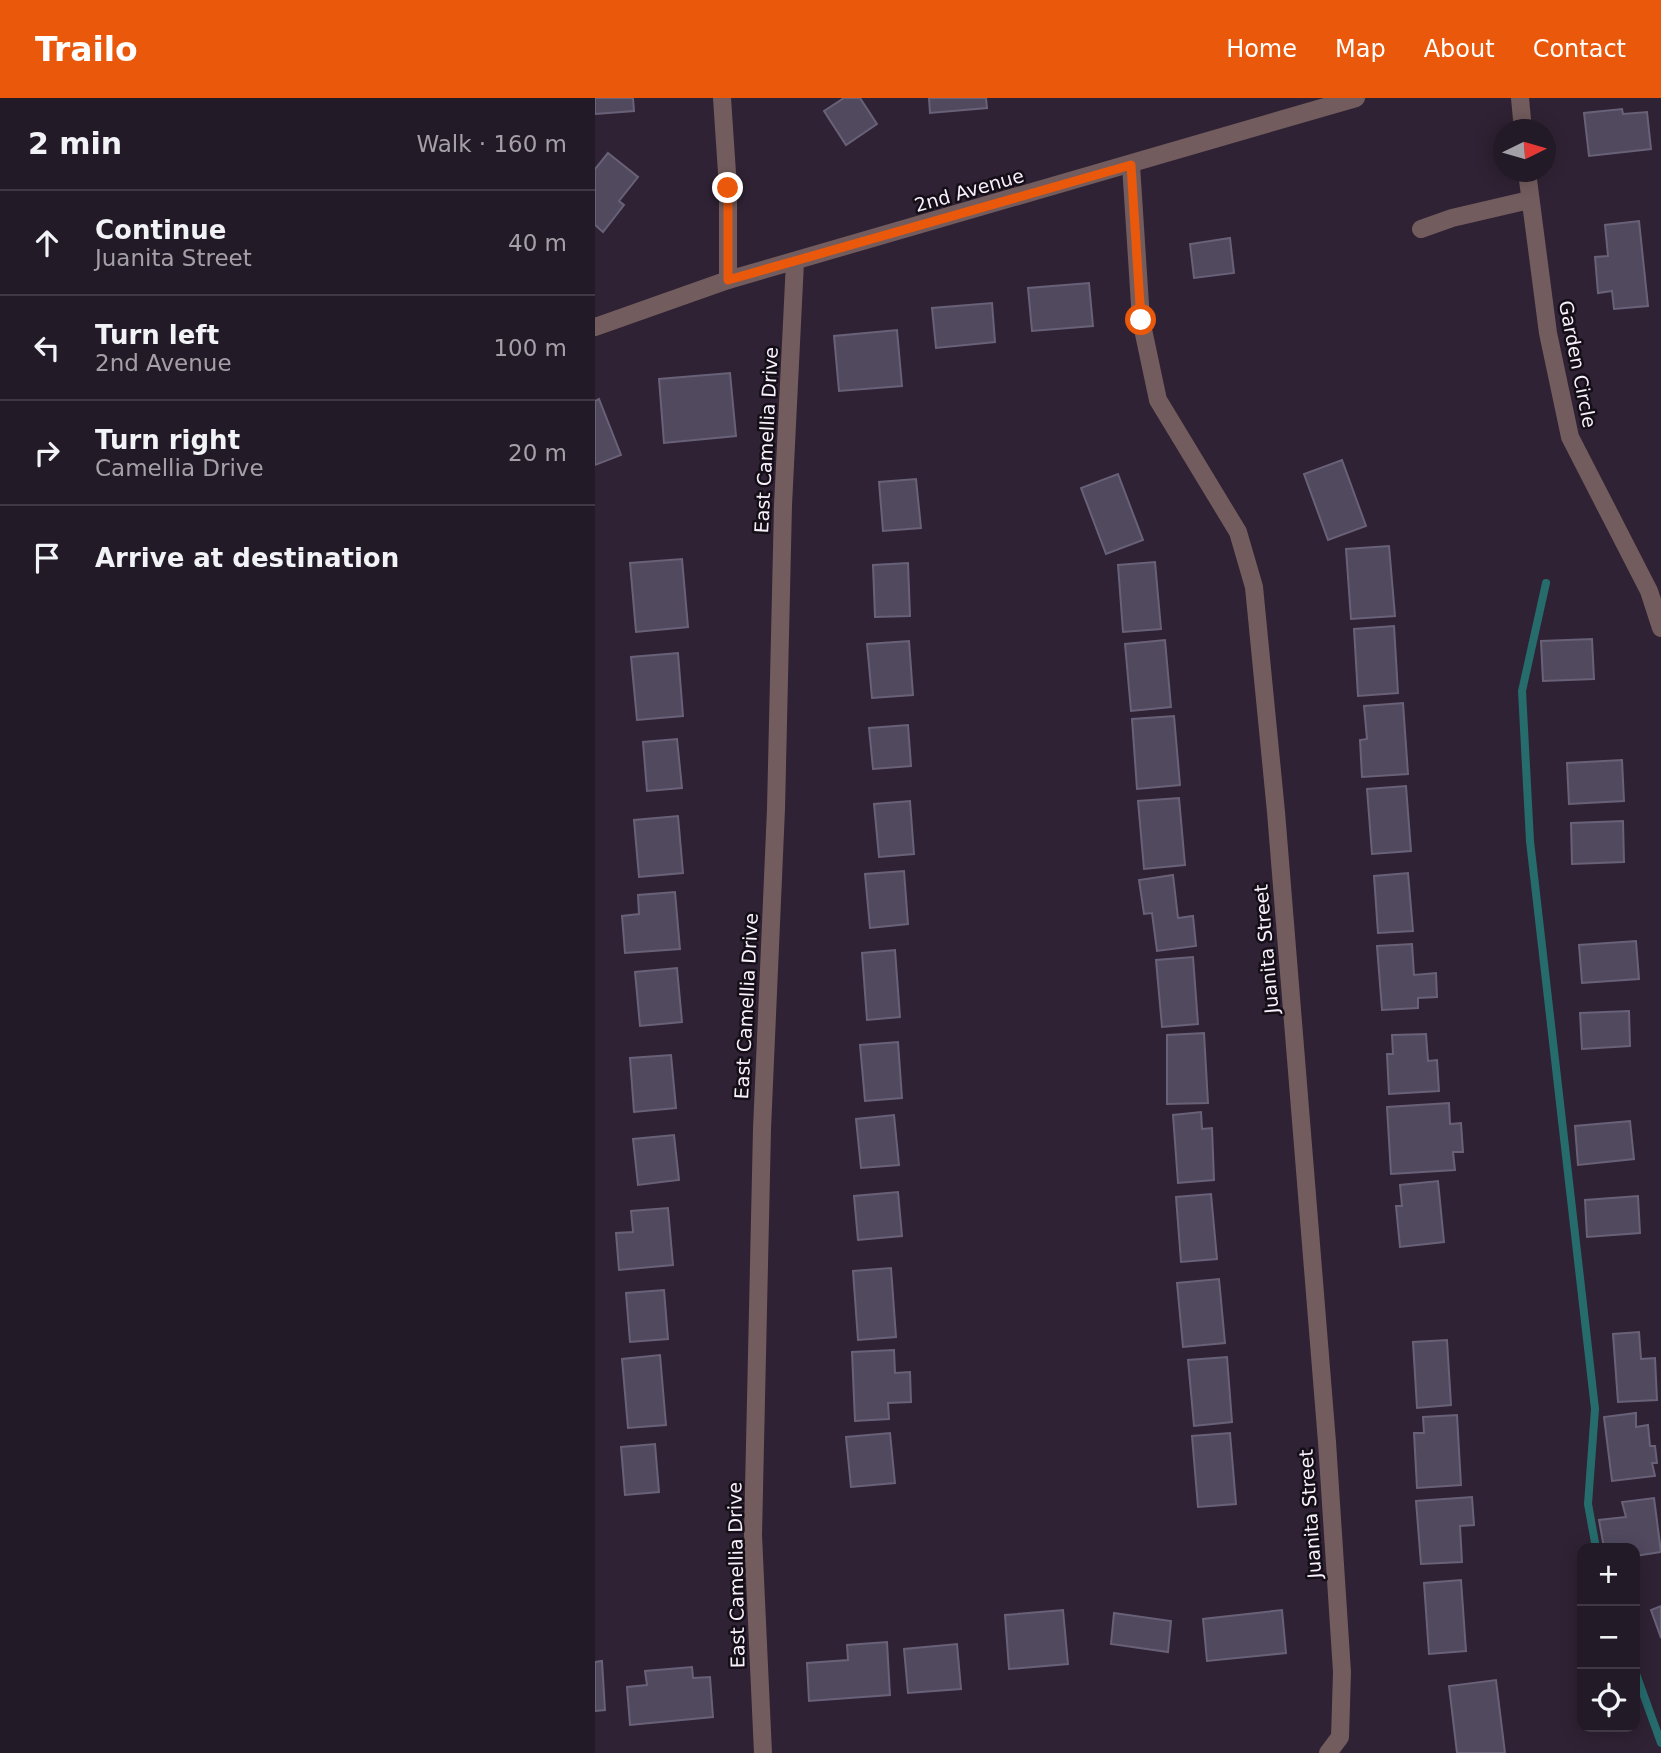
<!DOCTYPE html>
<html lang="en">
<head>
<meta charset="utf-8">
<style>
  body { margin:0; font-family:"DejaVu Sans",sans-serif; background:#2b232f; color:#f1f3f6 }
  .controls { position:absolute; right:21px; bottom:21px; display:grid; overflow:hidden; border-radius:14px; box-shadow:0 4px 18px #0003 }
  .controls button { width:63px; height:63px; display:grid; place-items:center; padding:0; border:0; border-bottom:2px solid #403844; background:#231a27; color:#f1f3f6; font:35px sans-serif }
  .compass { position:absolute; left:898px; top:21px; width:63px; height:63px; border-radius:50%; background:#231a27; box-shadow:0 4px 18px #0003; rotate:85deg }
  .stop { position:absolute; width:21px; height:21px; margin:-16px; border:5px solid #ea580c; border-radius:50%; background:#fff }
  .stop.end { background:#ea580c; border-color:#fff; box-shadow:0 2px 7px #0008 }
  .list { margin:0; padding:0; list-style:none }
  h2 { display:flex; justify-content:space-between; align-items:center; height:91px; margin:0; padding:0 28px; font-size:30px }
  h2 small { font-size:23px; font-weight:400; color:#a3a1a7 }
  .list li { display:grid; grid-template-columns:46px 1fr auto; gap:21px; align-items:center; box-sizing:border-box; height:105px; padding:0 28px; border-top:2px solid #403844 }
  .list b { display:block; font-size:26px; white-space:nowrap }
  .list p { margin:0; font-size:23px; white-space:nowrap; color:#a3a1a7 }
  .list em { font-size:23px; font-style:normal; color:#a3a1a7 }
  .icon { flex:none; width:38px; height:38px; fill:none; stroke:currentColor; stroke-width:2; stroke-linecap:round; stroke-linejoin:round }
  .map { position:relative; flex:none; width:1066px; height:1655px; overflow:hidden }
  header { display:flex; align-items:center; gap:42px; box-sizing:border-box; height:98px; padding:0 35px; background:#ea580c; color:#fff }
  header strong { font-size:33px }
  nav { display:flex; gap:38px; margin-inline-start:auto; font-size:24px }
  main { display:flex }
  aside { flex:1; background:#231a27 }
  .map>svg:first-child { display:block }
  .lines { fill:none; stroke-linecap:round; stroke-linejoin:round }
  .stream { stroke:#266c6d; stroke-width:8 }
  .building { fill:#514a5f; stroke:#686177; stroke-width:2 }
  .minor { stroke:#735c5d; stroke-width:18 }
  .route { stroke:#ea580c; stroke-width:9 }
  .labels { text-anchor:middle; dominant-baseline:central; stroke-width:5; stroke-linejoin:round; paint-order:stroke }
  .street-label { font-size:19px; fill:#f8f0fc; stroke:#140e16 }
</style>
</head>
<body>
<header>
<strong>Trailo</strong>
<nav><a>Home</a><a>Map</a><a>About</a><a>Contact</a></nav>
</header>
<main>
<aside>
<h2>2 min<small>Walk · 160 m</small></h2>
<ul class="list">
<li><svg class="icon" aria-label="ahead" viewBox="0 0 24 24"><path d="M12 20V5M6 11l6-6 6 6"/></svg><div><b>Continue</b><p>Juanita Street</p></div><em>40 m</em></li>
<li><svg class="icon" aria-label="left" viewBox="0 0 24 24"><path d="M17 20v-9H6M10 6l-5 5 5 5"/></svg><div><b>Turn left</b><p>2nd Avenue</p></div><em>100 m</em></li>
<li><svg class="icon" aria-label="right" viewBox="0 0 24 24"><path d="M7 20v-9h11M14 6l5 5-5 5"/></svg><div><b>Turn right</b><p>Camellia Drive</p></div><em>20 m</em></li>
<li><svg class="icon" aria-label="arrive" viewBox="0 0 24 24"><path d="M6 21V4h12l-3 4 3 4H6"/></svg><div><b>Arrive at destination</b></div></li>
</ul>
</aside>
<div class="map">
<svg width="1066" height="1655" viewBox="0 0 1066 1655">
  <rect width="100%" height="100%" fill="#2f2234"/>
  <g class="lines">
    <g class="stream">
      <path d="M951 485 927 593 935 743 1000 1311 993 1406 1001 1450"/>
      <path d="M1040 1573 1066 1645"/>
    </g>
  </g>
  <g class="building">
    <path d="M0 0H38L39 13 0 16Z"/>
    <path d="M249 0H265L282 26 251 47 229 13Z"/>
    <path d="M334 0H391L392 10 335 15Z"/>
    <path d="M1027 11 1028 16 1052 14 1056 51 994 58 989 15Z"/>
    <path d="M13 55 43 79 24 103 29 107 8 134 0 127V71Z"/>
    <path d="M1044 123 1053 208 1019 211 1017 193 1003 195 1000 159 1013 158 1010 127Z"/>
    <path d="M635 140 639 175 599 180 595 146Z"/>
    <path d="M494 185 498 228 437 233 433 190Z"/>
    <path d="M397 205 400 244 341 250 337 210Z"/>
    <path d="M302 232 307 288 244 293 239 238Z"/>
    <path d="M135 275 141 338 69 345 64 281Z"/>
    <path d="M4 301 26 357 0 367V303Z"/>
    <path d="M747 362 771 428 733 442 709 376Z"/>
    <path d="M523 376 548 442 511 456 486 390Z"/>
    <path d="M321 381 326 430 288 433 284 384Z"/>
    <path d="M794 448 800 518 756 521 751 451Z"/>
    <path d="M87 461 93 529 41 534 35 465Z"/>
    <path d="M560 464 566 531 528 534 523 467Z"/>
    <path d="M313 465 315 518 280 519 278 467Z"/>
    <path d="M799 528 803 595 763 598 759 531Z"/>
    <path d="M997 541 999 581 948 583 946 543Z"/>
    <path d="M570 542 576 609 536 613 530 546Z"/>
    <path d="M314 543 318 597 277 600 272 546Z"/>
    <path d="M83 555 88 618 42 622 36 559Z"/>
    <path d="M808 605 813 676 767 679 765 642 772 641 769 608Z"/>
    <path d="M579 618 585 687 542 691 537 621Z"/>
    <path d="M313 627 316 668 278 671 274 630Z"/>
    <path d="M82 641 87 690 52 693 48 644Z"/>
    <path d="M1027 662 1029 703 974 706 972 665Z"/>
    <path d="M811 688 816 753 777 756 772 691Z"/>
    <path d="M584 700 590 767 549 771 543 703Z"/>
    <path d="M315 703 319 756 284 759 279 706Z"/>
    <path d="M83 718 88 775 44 779 39 722Z"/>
    <path d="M1028 723 1029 764 977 766 976 725Z"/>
    <path d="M309 773 313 826 275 830 270 776Z"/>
    <path d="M813 775 818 833 783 835 779 778Z"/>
    <path d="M578 777 583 820 598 818 601 848 562 853 557 815 549 816 544 782Z"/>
    <path d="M80 794 85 851 30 855 27 818 44 816 43 797Z"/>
    <path d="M1041 843 1044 881 987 885 984 847Z"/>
    <path d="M817 846 819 877 841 875 842 899 823 900V910L787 912 782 848Z"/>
    <path d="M300 852 305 919 272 922 267 855Z"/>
    <path d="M598 859 603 926 567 929 561 862Z"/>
    <path d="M82 870 87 924 45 928 40 874Z"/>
    <path d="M1034 913 1035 948 987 951 985 915Z"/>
    <path d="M609 935 613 1005 572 1006V937Z"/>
    <path d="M831 936 833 963 842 962 844 993 794 996 792 956H798L797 937Z"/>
    <path d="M303 944 307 1000 270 1003 265 947Z"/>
    <path d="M76 957 81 1010 39 1014 35 960Z"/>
    <path d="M854 1005 855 1026 866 1025 868 1054H858L860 1072 796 1076 792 1009Z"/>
    <path d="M606 1014 607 1031 617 1030 619 1082 583 1085 578 1017Z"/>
    <path d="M299 1017 304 1067 266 1070 261 1021Z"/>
    <path d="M1035 1023 1039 1061 983 1067 980 1028Z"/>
    <path d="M79 1037 84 1082 43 1087 38 1041Z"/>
    <path d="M843 1083 849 1144 805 1149 801 1108H807L805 1087Z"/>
    <path d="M303 1094 307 1138 263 1142 259 1098Z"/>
    <path d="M616 1096 622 1161 586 1164 581 1099Z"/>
    <path d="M1043 1098 1045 1135 992 1139 990 1102Z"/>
    <path d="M73 1110 78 1167 24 1172 21 1135 38 1134 36 1113Z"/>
    <path d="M296 1170 301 1239 263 1242 258 1173Z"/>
    <path d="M624 1181 630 1245 588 1249 582 1185Z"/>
    <path d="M69 1192 73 1241 35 1244 31 1195Z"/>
    <path d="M1044 1234 1046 1261 1060 1260 1062 1302 1023 1304 1018 1236Z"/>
    <path d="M852 1242 856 1307 822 1310 818 1244Z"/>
    <path d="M299 1252 300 1275 315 1274 316 1304 293 1305 294 1321 260 1323 257 1254Z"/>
    <path d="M65 1257 71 1327 33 1330 27 1261Z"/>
    <path d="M632 1259 637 1324 599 1328 593 1262Z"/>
    <path d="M1041 1315V1329L1053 1327 1055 1348H1060L1062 1365H1057L1060 1378 1017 1383 1009 1319Z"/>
    <path d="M862 1317 866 1387 822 1390 819 1335H829L828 1319Z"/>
    <path d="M295 1335 300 1385 256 1389 251 1339Z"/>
    <path d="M635 1335 641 1406 603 1409 597 1338Z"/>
    <path d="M60 1346 64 1394 30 1397 26 1349Z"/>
    <path d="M877 1399 879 1427 865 1428 867 1464 826 1466 821 1403Z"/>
    <path d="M1059 1400 1066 1454 1040 1458V1450H1009L1004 1422 1031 1419 1027 1404Z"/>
    <path d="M866 1482 871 1553 834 1556 829 1485Z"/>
    <path d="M1066 1508V1540L1056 1512Z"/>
    <path d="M468 1512 473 1566 414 1571 410 1517Z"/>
    <path d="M687 1512 691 1555 612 1563 608 1521Z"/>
    <path d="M519 1515 576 1523 573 1554 516 1546Z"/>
    <path d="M292 1544 295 1597 214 1603 212 1565 253 1562 252 1547Z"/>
    <path d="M362 1546 366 1591 313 1595 309 1551Z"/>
    <path d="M7 1563 10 1612 0 1613V1564Z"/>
    <path d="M97 1569 98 1580 115 1579 118 1619 35 1627 32 1589 52 1587 50 1573Z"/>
    <path d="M901 1582 910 1655H862L854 1588Z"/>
  </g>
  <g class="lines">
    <g class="minor">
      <path d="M127 0 133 90V182"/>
      <path d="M925 0 928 32"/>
      <path d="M536 67 546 222 563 302 643 434 659 489 681 714 732 1344 747 1574 745 1639 733 1655"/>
      <path d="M932 74 953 235 975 339 1054 493 1066 530"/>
      <path d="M826 131 857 120 934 102"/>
      <path d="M0 229 133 182 761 0"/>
      <path d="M168 1655 158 1437 167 1031 181 711 188 407 200 164"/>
    </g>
  </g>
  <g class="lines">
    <path class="route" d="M133 90V182L536 67 546 222"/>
  </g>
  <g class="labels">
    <g class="street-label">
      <text transform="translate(374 92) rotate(-16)">2nd Avenue</text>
      <text transform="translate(983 266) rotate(79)">Garden Circle</text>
      <text transform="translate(171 342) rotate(-87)">East Camellia Drive</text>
      <text transform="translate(671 851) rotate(-95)">Juanita Street</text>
      <text transform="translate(151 908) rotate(-87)">East Camellia Drive</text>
      <text transform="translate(715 1416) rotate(-94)">Juanita Street</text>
      <text transform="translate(141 1477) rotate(-91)">East Camellia Drive</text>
    </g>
  </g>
</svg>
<div class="controls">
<button>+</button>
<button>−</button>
<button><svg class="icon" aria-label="locate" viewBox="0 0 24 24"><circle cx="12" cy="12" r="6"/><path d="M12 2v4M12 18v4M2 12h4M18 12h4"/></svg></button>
</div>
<svg class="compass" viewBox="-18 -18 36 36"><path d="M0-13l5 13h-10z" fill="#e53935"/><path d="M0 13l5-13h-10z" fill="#a3a1a7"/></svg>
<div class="stop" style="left:546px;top:222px"></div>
<div class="stop end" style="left:133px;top:90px"></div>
</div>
</main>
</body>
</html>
